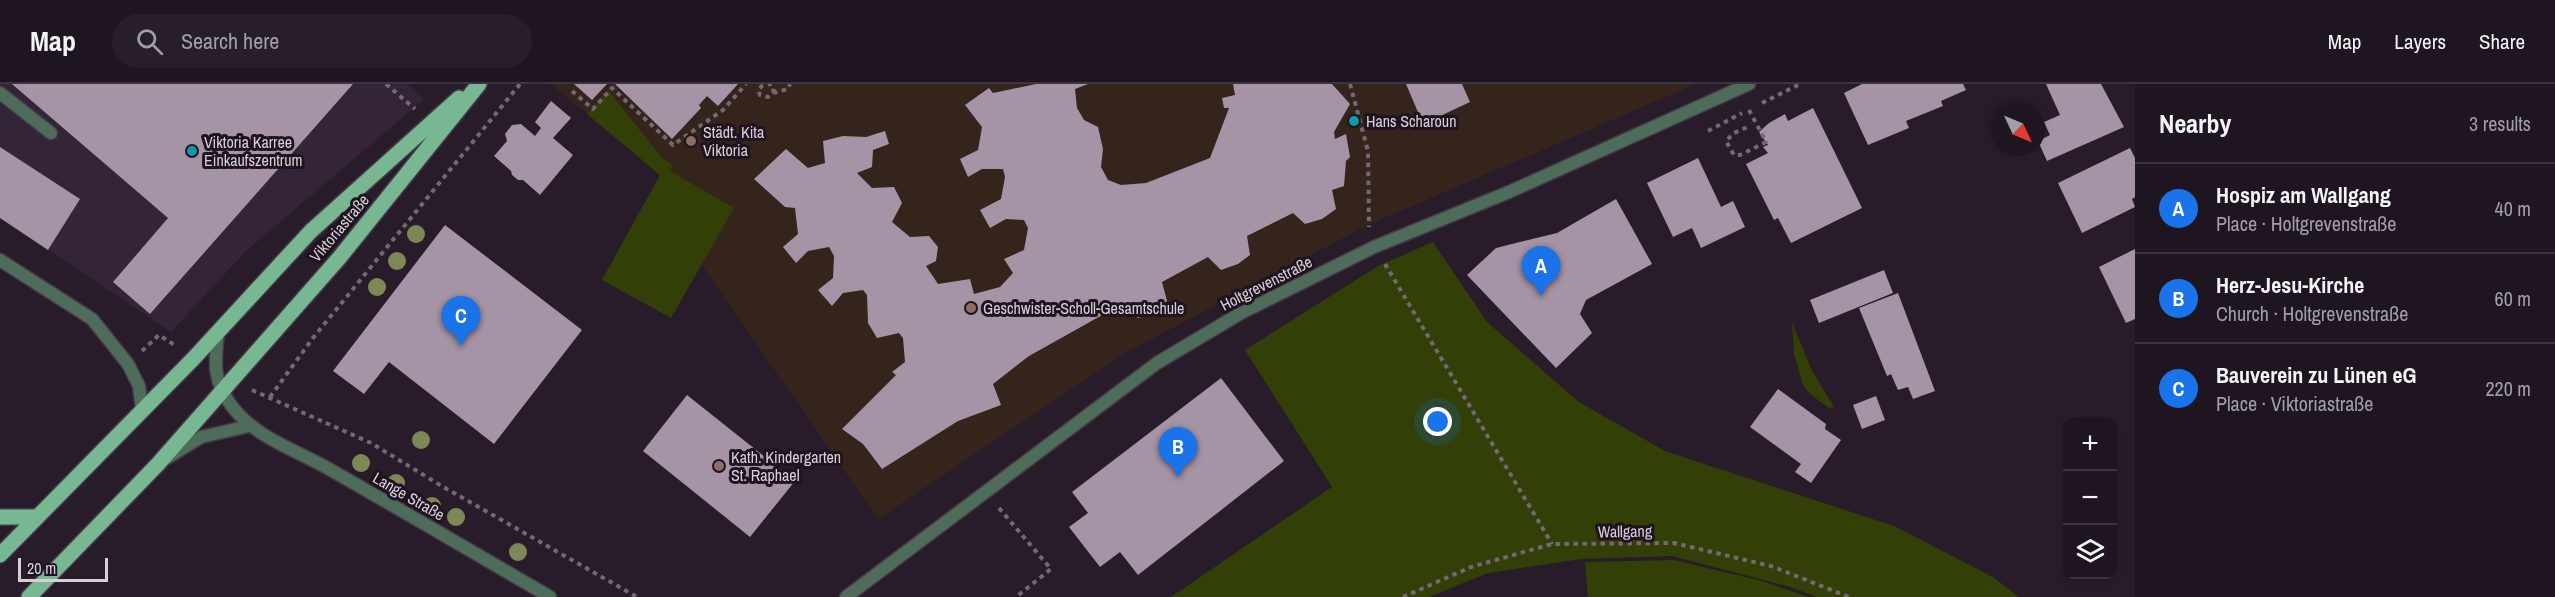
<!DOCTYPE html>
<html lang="en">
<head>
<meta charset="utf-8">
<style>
  body { margin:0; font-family:"Archivo Narrow",sans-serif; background:#271e29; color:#f1f3f6 }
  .controls { position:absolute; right:18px; bottom:18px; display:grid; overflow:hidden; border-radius:12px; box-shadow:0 3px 9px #0003 }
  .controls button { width:54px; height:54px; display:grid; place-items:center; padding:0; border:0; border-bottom:2px solid #3c343e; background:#1f1520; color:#f1f3f6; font:30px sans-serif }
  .compass { position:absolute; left:1991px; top:18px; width:54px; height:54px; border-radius:50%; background:#1f1520; box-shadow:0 3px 9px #0003; rotate:134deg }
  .scale { position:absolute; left:18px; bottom:15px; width:90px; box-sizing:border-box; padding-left:6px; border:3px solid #d7cfd8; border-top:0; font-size:16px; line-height:21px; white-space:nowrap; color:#d7cfd8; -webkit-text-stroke:4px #1f1320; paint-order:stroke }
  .you { position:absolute; left:1438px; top:338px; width:21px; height:21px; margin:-15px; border:4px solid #fff; border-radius:50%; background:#1a73e8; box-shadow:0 0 0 9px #1a73e833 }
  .badge { display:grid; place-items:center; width:39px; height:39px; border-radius:50%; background:#1a73e8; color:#fff; font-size:20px; font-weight:700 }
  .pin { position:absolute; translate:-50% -50px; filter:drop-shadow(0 2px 3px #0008) }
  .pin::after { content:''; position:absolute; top:32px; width:21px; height:18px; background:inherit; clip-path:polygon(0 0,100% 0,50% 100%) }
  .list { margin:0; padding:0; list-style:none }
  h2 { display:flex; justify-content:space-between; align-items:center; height:78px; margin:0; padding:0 24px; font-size:26px }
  h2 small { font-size:20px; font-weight:400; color:#a19fa5 }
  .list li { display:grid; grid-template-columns:39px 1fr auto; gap:18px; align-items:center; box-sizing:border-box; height:90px; padding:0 24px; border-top:2px solid #3c343e }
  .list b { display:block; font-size:22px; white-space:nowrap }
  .list p { margin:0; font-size:20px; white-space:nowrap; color:#a19fa5 }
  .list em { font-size:20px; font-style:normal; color:#a19fa5 }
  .icon { flex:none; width:33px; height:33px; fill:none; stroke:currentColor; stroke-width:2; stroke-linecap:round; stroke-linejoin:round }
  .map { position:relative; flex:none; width:2135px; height:513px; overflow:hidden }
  header { display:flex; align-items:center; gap:36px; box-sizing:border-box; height:84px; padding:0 30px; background:#1f1520; border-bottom:2px solid #3c343e }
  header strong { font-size:28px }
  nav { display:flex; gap:33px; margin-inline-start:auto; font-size:21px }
  .search { width:420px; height:54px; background:#271e29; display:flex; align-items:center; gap:15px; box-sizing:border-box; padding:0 21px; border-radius:33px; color:#a19fa5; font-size:22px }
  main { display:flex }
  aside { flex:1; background:#1f1520 }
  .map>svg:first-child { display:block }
  .built { fill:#342437 }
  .education { fill:#35241b }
  .green { fill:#323f06 }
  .building { fill:#a494a6 }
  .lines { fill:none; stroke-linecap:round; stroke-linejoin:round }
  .lane-casing { stroke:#453946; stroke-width:15 }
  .street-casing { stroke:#453946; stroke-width:15 }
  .primary-casing { stroke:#453946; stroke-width:18 }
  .path { stroke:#736874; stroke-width:4; stroke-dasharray:4.5 4.5; stroke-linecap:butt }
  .lane { stroke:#4e6c5a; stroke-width:12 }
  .street { stroke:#4e6c5a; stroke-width:12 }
  .primary { stroke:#77b791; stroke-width:15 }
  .tree { fill:#7e8857 }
  .culture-dot { fill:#0f9aa8; stroke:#1f1320; stroke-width:2 }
  .education-dot { fill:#8d6e63; stroke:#1f1320; stroke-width:2 }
  .labels { text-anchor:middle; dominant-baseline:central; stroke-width:6; stroke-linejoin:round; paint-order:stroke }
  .poi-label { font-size:16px; fill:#d7cfd8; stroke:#1f1320; text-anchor:start }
  .street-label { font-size:16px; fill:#d7cfd8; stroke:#1f1320 }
</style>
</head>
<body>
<header>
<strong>Map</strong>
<div class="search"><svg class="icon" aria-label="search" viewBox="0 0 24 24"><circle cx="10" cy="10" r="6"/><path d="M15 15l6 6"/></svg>Search here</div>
<nav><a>Map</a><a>Layers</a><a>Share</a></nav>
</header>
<main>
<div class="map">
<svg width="2135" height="513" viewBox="0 0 2135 513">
  <rect width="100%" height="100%" fill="#291c2a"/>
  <path class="built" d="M0 0H407L424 15 245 168 171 248 0 133Z"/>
  <path class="education" d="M551 0H1696L1368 141 1127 268 878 435 701 180 734 124 660 90Z"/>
  <g class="green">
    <path d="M608 6 662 74 673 82 670 87 734 124 671 234 602 196 660 91 587 30Z"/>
    <path d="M1433 158 1487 238 1579 318 1665 367 1894 442 1993 493 2019 513H1817L1790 503 1672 472 1581 475 1488 489 1429 513H1171L1332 403 1245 266 1378 182Z"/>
    <path d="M1792 238 1811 285 1834 323 1829 324 1810 310 1803 301 1794 270Z"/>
    <path d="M1674 476 1762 497 1809 513H1588L1585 478Z"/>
  </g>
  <g class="building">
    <path d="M12 0H353L150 230 113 198 168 134Z"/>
    <path d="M574 0H607L592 16Z"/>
    <path d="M615 0H738L718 22 707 12 699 21 701 24 672 55Z"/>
    <path d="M1036 0H1088L1075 5 1077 24 1084 36 1098 43 1103 65 1101 83 1108 96 1121 101 1146 99 1210 74 1229 24H1224L1222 14 1235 11 1233 0H1332L1350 20 1334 48 1335 55 1346 50 1350 73 1346 77 1344 102 1332 106 1336 125 1322 135 1305 140 1293 129 1247 152 1250 171 1238 180 1221 186 1208 173 1162 198 1167 217 1154 228 1138 234 1122 220 1029 272 993 300 1001 321 958 337 882 385 863 360 842 345 896 291 892 288 905 278 903 254 899 249 877 254 868 239 867 211 863 206 843 209 832 222 818 206 833 194 834 172 829 163 808 167 796 179 783 163 798 150 795 124 785 123 754 95 786 65 808 84 825 79 823 57 843 52 866 53 885 47 889 60 873 66 872 83 857 89 872 104 894 103 902 119 892 138 910 153 929 152 938 163 936 177 926 182 938 200 970 195 974 210 1000 203 1013 189 1004 175 1024 166 1028 144 1024 136 1006 135 990 144 980 126 1001 115 1005 93 1003 85H982L968 93 960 75 978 66 982 43 965 21 989 4 993 9Z"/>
    <path d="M1406 0H1462L1470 18 1423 40Z"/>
    <path d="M1862 0H1963L1966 6 1941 17 1943 22 1906 37 1909 44 1868 61 1844 9Z"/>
    <path d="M2046 0H2101L2124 43 2047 77 2038 57 2050 51 2044 38 2060 31Z"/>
    <path d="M551 17 571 34 553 54 573 71 540 111 523 96H518L512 91 511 87 494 72 507 57 505 50 512 41 521 40 535 52 541 44 535 38Z"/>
    <path d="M1813 24 1862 124 1791 159 1778 134 1774 136 1746 80 1768 69 1763 63 1768 61 1759 48 1769 39 1785 30 1788 37Z"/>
    <path d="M0 63 80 115 48 166 0 134Z"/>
    <path d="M2130 64 2135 74V113L2132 115 2135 123 2082 149 2058 99Z"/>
    <path d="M1698 74 1721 123 1733 117 1745 143 1701 164 1692 144 1673 153 1647 99Z"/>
    <path d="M1616 115 1652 180 1586 216 1580 230 1592 249 1556 284 1467 191 1496 164 1557 149Z"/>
    <path d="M445 141 582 246 494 360 389 278 364 310 333 287Z"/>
    <path d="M2135 165V235L2126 239 2099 183Z"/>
    <path d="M1884 186 1893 209 1819 239 1810 216Z"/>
    <path d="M1898 209 1935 307 1913 315 1908 303 1898 306 1891 290 1887 292 1859 224Z"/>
    <path d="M1221 294 1284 377 1138 491 1120 468 1100 483 1069 443 1088 429 1072 408Z"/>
    <path d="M1778 305 1826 340 1825 345 1841 356 1811 399 1795 388 1801 380 1750 343Z"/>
    <path d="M687 311 795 397 750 453 643 367Z"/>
    <path d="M1876 312 1885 336 1862 345 1853 321Z"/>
  </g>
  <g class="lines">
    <g class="lane-casing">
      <path id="lane" d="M0 9 51 49"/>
    </g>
    <g class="street-casing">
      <g id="street">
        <path d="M0 176 92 235 128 280 139 302 142 326"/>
        <path d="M218 248C215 277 212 296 231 321 254 353 296 366 329 385 403 427 476 470 550 513"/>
        <path d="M167 374 201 353 249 342"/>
        <path d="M846 513 1157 279 1241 229 1374 163 1509 108 1749 0"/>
      </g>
    </g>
    <g class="primary-casing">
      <g id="primary">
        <path d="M0 433H37"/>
        <path d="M0 471 193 275 311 147 459 14"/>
        <path d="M29 513 158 380 340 173 479 0"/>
      </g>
    </g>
    <g class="path">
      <path d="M386 0 415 25"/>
      <path d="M1350 0 1368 67 1369 143"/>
      <path d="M572 7 593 25 612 4 673 61 723 26 746 0"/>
      <path d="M773 9 774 3 770 0 762 2 758 6 760 11 768 13 773 9 788 5 790 0"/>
      <path d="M1762 19 1800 0"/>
      <path d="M1749 26 1766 58 1740 71H1734L1726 57 1734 49 1750 42"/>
      <path d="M1708 47 1742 29"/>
      <path d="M1385 180 1552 460"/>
      <path d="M142 267 159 251 176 262"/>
      <path d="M252 306 371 359 440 401 637 513"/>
      <path d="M270 313 313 254 520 0"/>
      <path d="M999 424 1051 485 1016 513"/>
      <path d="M1403 513 1471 483 1552 460 1674 459 1771 482 1849 513"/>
    </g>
    <use href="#lane" class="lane"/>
    <use href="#street" class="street"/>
    <use href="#primary" class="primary"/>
  </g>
  <g class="tree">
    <circle cx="416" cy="150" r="9"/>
    <circle cx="397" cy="177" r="9"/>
    <circle cx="377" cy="203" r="9"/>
    <circle cx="421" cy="356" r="9"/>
    <circle cx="361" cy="379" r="9"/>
    <circle cx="396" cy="399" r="9"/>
    <circle cx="432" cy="422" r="9"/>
    <circle cx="456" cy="433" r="9"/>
    <circle cx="518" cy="468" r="9"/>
  </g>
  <g class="culture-dot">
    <circle cx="1354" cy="37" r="6"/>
    <circle cx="192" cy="67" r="6"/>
  </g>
  <g class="education-dot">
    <circle cx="691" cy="57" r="6"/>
    <circle cx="971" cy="224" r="6"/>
    <circle cx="719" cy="382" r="6"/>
  </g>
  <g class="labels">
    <g class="poi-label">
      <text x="1366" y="37">Hans Scharoun</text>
      <text x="703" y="48">Städt. Kita<tspan x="703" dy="18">Viktoria</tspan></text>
      <text x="204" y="58">Viktoria Karree<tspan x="204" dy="18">Einkaufszentrum</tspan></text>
      <text x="983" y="224">Geschwister-Scholl-Gesamtschule</text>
      <text x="731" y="373">Kath. Kindergarten<tspan x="731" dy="18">St. Raphael</tspan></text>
    </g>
    <g class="street-label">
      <text transform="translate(339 144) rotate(-50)">Viktoriastraße</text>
      <text transform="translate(1266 199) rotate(-27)">Holtgrevenstraße</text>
      <text transform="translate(409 412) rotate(30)">Lange Straße</text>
      <text transform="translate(1625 447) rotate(-1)">Wallgang</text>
    </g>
  </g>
</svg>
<div class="controls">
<button>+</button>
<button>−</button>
<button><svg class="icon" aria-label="layers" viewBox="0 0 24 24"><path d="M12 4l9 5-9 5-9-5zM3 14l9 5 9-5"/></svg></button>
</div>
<svg class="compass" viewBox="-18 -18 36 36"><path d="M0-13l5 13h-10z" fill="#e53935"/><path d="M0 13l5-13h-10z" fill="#a19fa5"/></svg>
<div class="scale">20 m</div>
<div class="you"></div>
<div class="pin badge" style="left:1541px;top:212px">A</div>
<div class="pin badge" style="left:1178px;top:393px">B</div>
<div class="pin badge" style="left:461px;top:262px">C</div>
</div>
<aside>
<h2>Nearby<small>3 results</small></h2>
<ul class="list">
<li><span class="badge">A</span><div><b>Hospiz am Wallgang</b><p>Place · Holtgrevenstraße</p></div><em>40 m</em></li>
<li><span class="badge">B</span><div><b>Herz-Jesu-Kirche</b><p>Church · Holtgrevenstraße</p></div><em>60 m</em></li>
<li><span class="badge">C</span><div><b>Bauverein zu Lünen eG</b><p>Place · Viktoriastraße</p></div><em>220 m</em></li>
</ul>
</aside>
</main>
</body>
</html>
